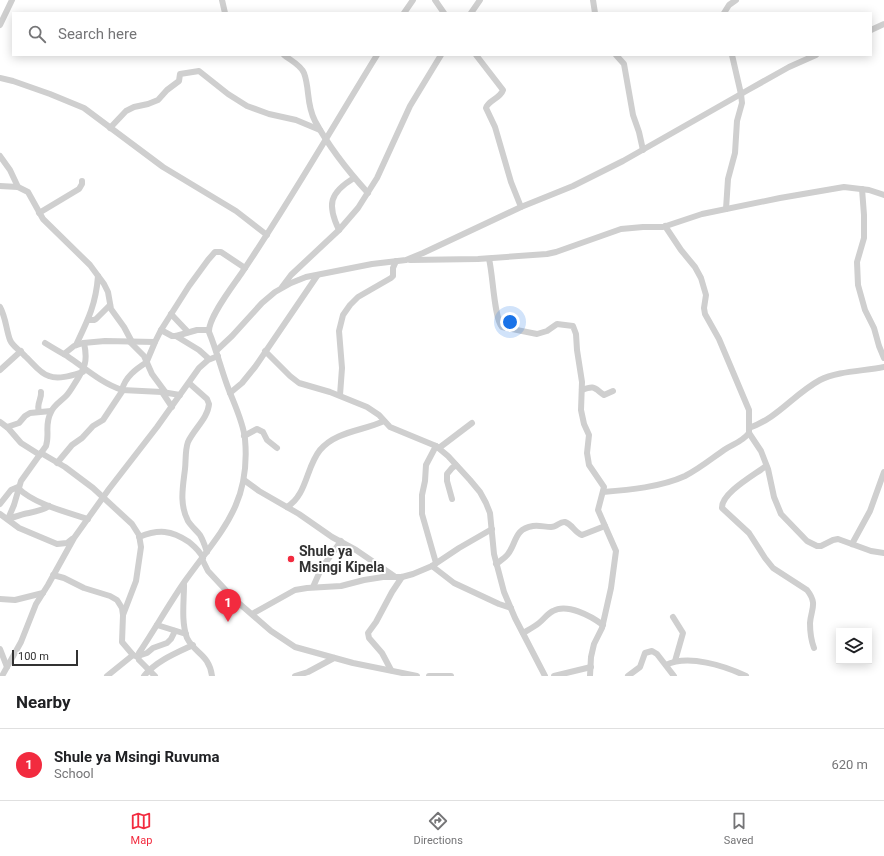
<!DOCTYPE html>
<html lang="en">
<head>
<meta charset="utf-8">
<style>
  body { margin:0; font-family:Roboto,sans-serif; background:#f2f2f2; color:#202124 }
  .controls { position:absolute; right:12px; bottom:12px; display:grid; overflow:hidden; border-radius:0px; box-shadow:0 2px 10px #0003 }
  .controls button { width:36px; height:36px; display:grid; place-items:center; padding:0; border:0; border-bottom:1px solid #e0e0e0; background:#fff; color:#202124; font:20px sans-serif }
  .scale { position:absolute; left:12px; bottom:10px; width:66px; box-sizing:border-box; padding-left:4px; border:2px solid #323232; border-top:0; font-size:11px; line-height:14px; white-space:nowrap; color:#323232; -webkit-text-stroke:3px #fff; paint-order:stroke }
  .you { position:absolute; left:510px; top:322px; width:14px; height:14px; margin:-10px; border:3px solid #fff; border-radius:50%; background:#1a73e8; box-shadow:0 0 0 6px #1a73e833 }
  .badge { display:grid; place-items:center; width:26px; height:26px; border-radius:50%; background:#f22b3f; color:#fff; font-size:13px; font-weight:700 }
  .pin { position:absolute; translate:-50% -33px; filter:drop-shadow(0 1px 2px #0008) }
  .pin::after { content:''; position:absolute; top:21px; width:14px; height:12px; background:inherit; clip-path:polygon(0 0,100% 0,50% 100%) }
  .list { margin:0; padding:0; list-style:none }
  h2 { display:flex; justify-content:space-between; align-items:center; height:52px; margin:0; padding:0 16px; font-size:17px }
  h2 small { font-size:13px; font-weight:400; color:#757577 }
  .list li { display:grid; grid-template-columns:26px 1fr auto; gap:12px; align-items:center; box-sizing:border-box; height:72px; padding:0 16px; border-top:1px solid #e0e0e0 }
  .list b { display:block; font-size:15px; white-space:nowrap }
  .list p { margin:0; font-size:13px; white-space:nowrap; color:#757577 }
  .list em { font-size:13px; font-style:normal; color:#757577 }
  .icon { flex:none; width:22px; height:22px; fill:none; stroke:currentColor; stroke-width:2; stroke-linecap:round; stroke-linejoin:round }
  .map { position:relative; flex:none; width:884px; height:676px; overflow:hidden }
  .search { position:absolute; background:#fff; box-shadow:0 2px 10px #0003; left:12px; right:12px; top:12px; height:44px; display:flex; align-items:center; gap:10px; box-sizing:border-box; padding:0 14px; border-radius:0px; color:#757577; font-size:15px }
  .sheet { height:124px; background:#fff }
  nav { display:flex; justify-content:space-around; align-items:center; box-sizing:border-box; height:56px; border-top:1px solid #e0e0e0; background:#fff; font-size:11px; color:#757577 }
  nav a { display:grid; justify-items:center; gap:2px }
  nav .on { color:#f22b3f }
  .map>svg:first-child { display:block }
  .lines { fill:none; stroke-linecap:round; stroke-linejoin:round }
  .minor { stroke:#cfcfcf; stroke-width:6 }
  .poi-dot { fill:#f22b3f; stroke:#fff; stroke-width:1.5 }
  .labels { text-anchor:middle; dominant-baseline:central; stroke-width:4; stroke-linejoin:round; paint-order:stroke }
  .poi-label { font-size:14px; font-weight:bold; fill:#323232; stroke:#fff; text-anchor:start }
</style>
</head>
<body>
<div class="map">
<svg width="884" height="676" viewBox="0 0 884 676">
  <rect width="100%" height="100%" fill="#fff"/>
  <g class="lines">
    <g class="minor">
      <path d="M222 0 225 13"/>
      <path d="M435 0 444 13"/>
      <path d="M593 0 595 13"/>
      <path d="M404 13 413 0"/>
      <path d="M471 13 480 0"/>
      <path d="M724 13 729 5 736 0"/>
      <path d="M0 25 12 0"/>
      <path d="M871 30 884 24"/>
      <path d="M284 55C290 60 301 65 304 73 310 89 306 104 315 121 329 147 348 171 368 193"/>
      <path d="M476 55 503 90C500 99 488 100 486 108L495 127 511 182 521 207"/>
      <path d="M616 55 624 64 633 115 639 132 643 150"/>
      <path d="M0 78 13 81 50 94 84 108 163 167 236 211 267 235"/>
      <path d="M110 128 126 111 134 107 148 104 158 100 167 90 179 81 180 74 199 71 228 94 247 106 269 114 296 120 320 130"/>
      <path d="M0 156 10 170 18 187"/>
      <path d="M0 186 18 187 28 192 43 219 90 265 104 284 108 292 111 309 124 327 132 342"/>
      <path d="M862 189 864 215V238L857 262 858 285 865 310 874 328 879 346 884 358"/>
      <path d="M726 209 728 179 735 153 737 121 742 103 741 94 732 55"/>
      <path d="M39 213 79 189 82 184V181"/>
      <path d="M665 226 681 250 695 267 701 278 706 295 704 308 705 314 719 339 746 403 749 410V433L761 451 768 469 774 497 781 514 807 541 817 546H821L833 540 838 539 871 551 884 553"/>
      <path d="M339 230C327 205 329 193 354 178"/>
      <path d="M489 259C493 274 494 318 502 327L537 334 547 331 557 324 573 326 576 334 577 350 582 382 581 410 584 424 589 435 587 453 589 465 604 487 598 510 616 551 611 588 602 628 594 644 591 657 590 676"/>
      <path d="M410 260 478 259 547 254 556 252 621 229 643 227H663L702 214 780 198 844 187 869 190 884 195"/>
      <path d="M282 287 291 275 339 230 358 208 377 178 410 106 441 55"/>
      <path d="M0 307C6 318 6 329 10 340 13 347 20 350 25 356 32 362 40 374 49 376 59 380 73 375 83 372"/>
      <path d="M171 314 188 332"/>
      <path d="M88 320H94L96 319 110 305"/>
      <path d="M161 330 189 286 208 260 215 252H221L245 268"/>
      <path d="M176 336 199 350 209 359"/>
      <path d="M130 342 144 356 152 374 166 393"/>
      <path d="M45 343C53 348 60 352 67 356 85 368 101 383 122 390L162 392 180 395"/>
      <path d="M76 345C88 320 96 304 98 276"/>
      <path d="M216 351 232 336 262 303 275 292 291 283 306 277 372 264 406 260 423 253 521 207 573 186 623 161 748 90 789 67 816 55"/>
      <path d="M265 351 290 376 299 383 330 392 367 407 379 415 390 427 436 446 448 456 470 480 480 492 486 503 490 513 494 554 504 592 515 618 545 676"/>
      <path d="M64 354 74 346 83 343 105 341 155 342 161 330 172 336H176L197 330H209"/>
      <path d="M147 361 155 342"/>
      <path d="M0 370 21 351"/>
      <path d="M189 383 207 399 209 404C208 418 194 429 188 442 185 450 186 460 185 469 183 486 179 504 188 521 191 526 196 530 200 535 203 540 205 546 207 552"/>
      <path d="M122 390C125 377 136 369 147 362"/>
      <path d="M582 390C595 385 594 388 604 395L613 391"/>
      <path d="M162 392 172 407"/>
      <path d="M230 393 242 383 255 367 317 276"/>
      <path d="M340 395 342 368 339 331 343 315 350 305 358 297 391 278 393 276V268L396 261"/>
      <path d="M39 411C36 404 42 399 41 392"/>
      <path d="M0 422 8 428 21 443 40 455"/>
      <path d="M7 427 19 423 25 416 30 413 51 411"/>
      <path d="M749 428C778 418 794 394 820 380 837 371 865 371 884 367"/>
      <path d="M244 436 257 429 263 432 267 440 277 448"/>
      <path d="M436 446 426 465 425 481 422 495V514L436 563"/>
      <path d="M439 448 472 423"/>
      <path d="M41 453 65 467 93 488 132 524 139 535 141 547 136 581 123 615"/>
      <path d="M57 463 72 445 82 438 93 426 103 420 123 390"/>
      <path d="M766 466C756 474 721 493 722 508L749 533 765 558 773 568 807 590C818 604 811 609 810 623 810 632 811 640 814 648"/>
      <path d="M244 480 259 491 299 514 332 537 356 550 394 576"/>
      <path d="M18 488C34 504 66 512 88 519"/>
      <path d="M603 492C629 490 661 487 685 476 699 469 711 459 724 450 733 444 742 442 749 433"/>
      <path d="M452 499 447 481V474L452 468 456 465"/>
      <path d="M0 504 11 490 18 487"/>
      <path d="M287 507C307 495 306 467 320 450 336 431 363 431 384 421"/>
      <path d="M0 514 19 528 57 544 67 543 72 539"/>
      <path d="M8 518C15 518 19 515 24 514 33 512 42 511 49 506"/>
      <path d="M8 519 14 505 21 481 46 446C50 434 44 425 51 412 54 405 60 402 66 396 69 393 72 388 75 383 85 368 88 361 84 343"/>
      <path d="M139 537C159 529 171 530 189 542 195 547 200 551 203 558"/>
      <path d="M852 544 870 511 884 472"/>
      <path d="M202 559 208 571 234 599 271 631 295 647 353 663 417 676"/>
      <path d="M496 564C500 561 505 558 508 554 517 542 514 529 533 526 539 525 545 527 551 527 557 527 560 521 565 522 572 524 575 533 582 535L605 526"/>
      <path d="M432 566 454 583 499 604 511 608"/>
      <path d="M53 575 64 578 84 588 110 596 117 600 122 608 123 615 122 642 133 655 138 657"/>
      <path d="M184 585C184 601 181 622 187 638 195 654 209 654 212 676"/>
      <path d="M313 587 321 569 341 541"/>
      <path d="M0 599 15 600 43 593"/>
      <path d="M252 614 295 590 307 588 341 586 364 580 383 577H402L413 574 432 566 459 548 492 529"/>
      <path d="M673 617 683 633 675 661"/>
      <path d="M157 625 186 634"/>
      <path d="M523 633C528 630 534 627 539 623 544 619 547 614 553 611 567 603 591 616 603 625"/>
      <path d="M0 649 7 667"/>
      <path d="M138 656 147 653 153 648 167 643 171 639 175 631"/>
      <path d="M666 665C688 654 725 666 746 676"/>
      <path d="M391 670 382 653 369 638 368 633 376 622 392 592 402 577"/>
      <path d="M2 676 21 642 36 604 48 585 74 538 109 489 157 427 199 368 208 360 218 356"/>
      <path d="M107 676 133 655"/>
      <path d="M144 676C156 661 176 653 193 645"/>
      <path d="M155 676 139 660 138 657 139 653C155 629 169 604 185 581 220 532 251 505 245 439 243 420 232 400 226 382 220 365 216 349 209 332 208 318 232 287 241 274 289 203 332 128 377 55"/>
      <path d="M295 676 308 672 334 658"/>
      <path d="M429 676H451"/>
      <path d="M554 676 591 667"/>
      <path d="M628 676 640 667 645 653 652 651 657 654 674 676"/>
    </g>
  </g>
  <circle class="poi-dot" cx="291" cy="559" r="4"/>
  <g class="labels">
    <g class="poi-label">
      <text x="299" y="551">Shule ya<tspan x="299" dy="16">Msingi Kipela</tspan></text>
    </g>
  </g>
</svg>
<div class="controls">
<button><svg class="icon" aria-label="layers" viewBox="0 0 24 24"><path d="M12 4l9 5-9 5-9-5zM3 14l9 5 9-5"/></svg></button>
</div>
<div class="scale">100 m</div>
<div class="you"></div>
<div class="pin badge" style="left:228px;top:622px">1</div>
<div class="search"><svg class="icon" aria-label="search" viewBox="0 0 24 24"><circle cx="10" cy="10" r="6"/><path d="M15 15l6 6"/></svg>Search here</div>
</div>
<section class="sheet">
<h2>Nearby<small></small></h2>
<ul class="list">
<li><span class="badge">1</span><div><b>Shule ya Msingi Ruvuma</b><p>School</p></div><em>620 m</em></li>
</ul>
</section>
<nav>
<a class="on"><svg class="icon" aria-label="map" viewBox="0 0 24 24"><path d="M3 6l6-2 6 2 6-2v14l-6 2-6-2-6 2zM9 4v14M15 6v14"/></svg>Map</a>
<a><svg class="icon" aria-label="directions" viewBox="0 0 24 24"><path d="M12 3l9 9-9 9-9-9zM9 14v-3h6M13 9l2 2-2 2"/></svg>Directions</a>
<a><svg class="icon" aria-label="saved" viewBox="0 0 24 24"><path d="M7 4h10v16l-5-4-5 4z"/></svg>Saved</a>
</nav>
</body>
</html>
